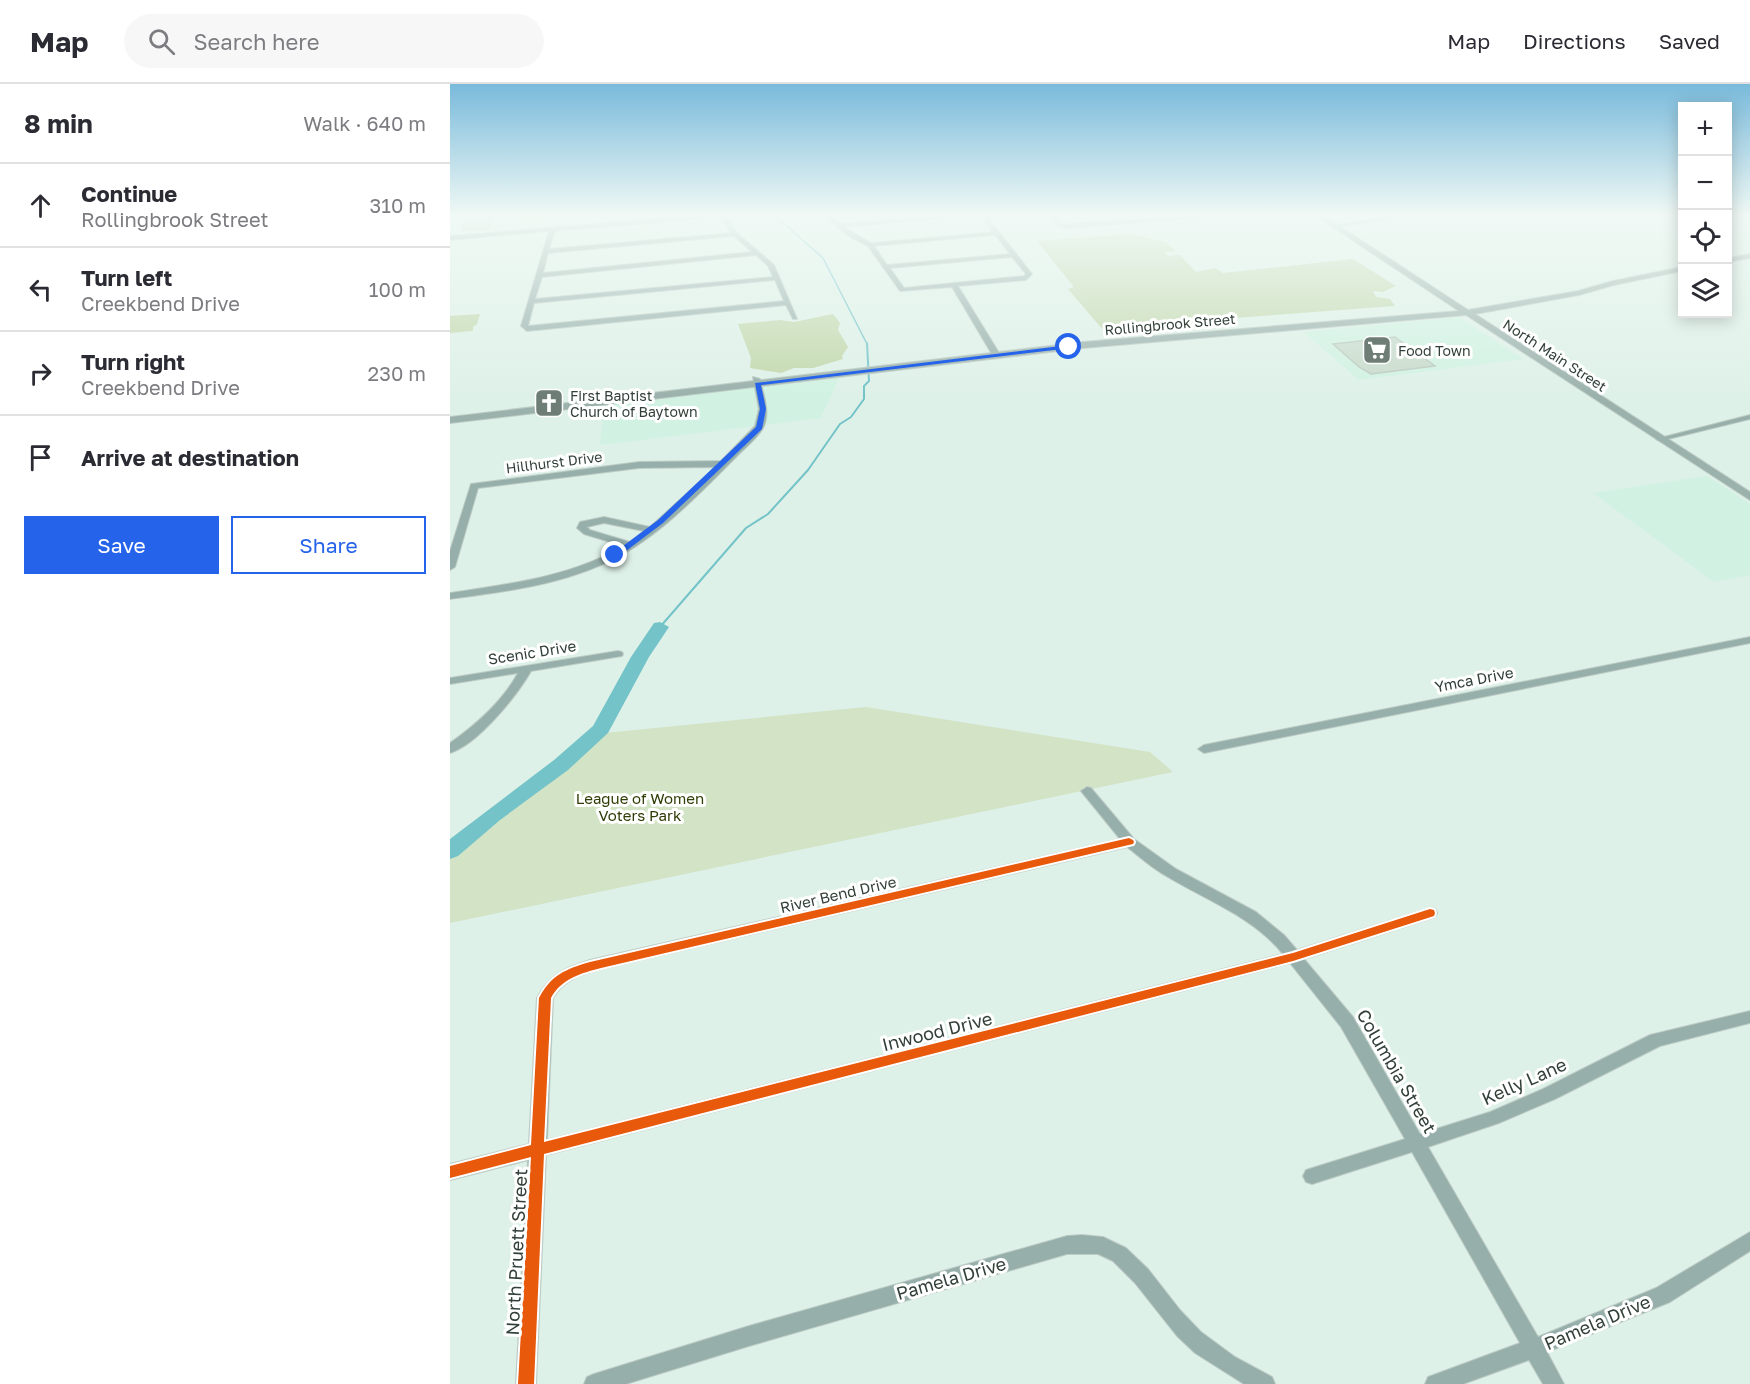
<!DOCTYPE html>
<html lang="en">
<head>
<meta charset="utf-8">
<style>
  body { margin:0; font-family:"Golos Text",sans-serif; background:#f7f7f7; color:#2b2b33 }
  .controls { position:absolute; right:18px; top:18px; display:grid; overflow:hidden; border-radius:0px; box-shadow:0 3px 15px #0003 }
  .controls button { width:54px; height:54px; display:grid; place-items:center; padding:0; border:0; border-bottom:2px solid #e1e1e2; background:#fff; color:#2b2b33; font:30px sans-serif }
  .stop { position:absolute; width:18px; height:18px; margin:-14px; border:4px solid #2563eb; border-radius:50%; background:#fff }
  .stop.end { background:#2563eb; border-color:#fff; box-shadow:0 2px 6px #0008 }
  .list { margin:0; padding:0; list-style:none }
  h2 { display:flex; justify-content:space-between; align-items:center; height:78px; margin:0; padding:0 24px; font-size:26px }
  h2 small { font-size:20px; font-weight:400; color:#7c7c81 }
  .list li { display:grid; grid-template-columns:39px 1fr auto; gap:18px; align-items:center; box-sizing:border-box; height:84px; padding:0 24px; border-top:2px solid #e1e1e2 }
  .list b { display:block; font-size:22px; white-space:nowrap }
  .list p { margin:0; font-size:20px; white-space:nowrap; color:#7c7c81 }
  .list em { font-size:20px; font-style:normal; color:#7c7c81 }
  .actions { display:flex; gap:12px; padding:18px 24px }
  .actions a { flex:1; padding:14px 0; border:2px solid #2563eb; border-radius:0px; text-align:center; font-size:21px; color:#2563eb }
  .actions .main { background:#2563eb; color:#fff }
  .icon { flex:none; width:33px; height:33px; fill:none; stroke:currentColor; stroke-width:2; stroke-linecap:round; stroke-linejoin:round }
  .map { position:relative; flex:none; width:1300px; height:1300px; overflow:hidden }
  header { display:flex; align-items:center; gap:36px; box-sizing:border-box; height:84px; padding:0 30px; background:#fff; border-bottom:2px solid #e1e1e2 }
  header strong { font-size:28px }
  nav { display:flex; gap:33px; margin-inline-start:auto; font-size:21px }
  .search { width:420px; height:54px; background:#f7f7f7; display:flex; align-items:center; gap:15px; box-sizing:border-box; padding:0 21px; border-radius:33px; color:#7c7c81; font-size:22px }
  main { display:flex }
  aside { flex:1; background:#fff }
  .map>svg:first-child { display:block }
  .built { fill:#d1f2e2 }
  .green { fill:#d2e3c6 }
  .forest { fill:#c3d8ad }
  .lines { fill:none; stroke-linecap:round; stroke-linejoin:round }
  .stream-far1 { stroke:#73c3c8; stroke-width:1.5 }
  .stream { stroke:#73c3c8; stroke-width:2 }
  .river { fill:#73c3c8; fill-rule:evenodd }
  .building { fill:#c9dccd; stroke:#bdcac1; stroke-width:1.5 }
  .minor-casing { stroke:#bdccc5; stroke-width:2 }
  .major-casing { stroke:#bdccc5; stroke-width:2 }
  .minor { fill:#97afab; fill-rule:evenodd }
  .major { fill:#9bb1ac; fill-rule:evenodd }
  .cycleway-casing { stroke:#fff; stroke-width:4 }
  .cycleway { fill:#e8590c; fill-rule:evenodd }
  .route { fill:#2563eb }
  .labels { text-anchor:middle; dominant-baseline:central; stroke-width:6; stroke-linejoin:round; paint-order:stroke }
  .far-street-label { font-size:14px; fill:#324039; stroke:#fff }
  .far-poi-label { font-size:14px; fill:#324039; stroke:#fff; text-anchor:start }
  .street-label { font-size:15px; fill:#324039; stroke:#fff }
  .park-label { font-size:15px; fill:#303d06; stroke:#fff }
  .near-street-label { font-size:18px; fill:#324039; stroke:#fff }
</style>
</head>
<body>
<header>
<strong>Map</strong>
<div class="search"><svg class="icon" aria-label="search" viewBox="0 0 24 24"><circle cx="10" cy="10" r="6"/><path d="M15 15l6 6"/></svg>Search here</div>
<nav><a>Map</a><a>Directions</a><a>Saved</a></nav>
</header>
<main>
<aside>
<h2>8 min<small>Walk · 640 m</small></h2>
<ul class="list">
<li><svg class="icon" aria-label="ahead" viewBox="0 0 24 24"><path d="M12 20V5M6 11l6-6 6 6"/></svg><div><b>Continue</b><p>Rollingbrook Street</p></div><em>310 m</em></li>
<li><svg class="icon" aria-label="left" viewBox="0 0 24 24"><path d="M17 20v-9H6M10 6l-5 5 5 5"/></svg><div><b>Turn left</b><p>Creekbend Drive</p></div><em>100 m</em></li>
<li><svg class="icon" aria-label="right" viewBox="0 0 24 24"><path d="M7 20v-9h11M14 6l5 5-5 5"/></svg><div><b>Turn right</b><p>Creekbend Drive</p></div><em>230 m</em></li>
<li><svg class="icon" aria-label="arrive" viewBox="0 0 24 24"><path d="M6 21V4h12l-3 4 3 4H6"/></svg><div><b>Arrive at destination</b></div></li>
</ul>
<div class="actions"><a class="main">Save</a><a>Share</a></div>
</aside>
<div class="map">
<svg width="1300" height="1300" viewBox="0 0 1300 1300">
  <rect width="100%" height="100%" fill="#def1e8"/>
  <g class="built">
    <path d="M1009 233 1073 275 909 296 854 248Z"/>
    <path d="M389 294 371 334 150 361 154 321Z"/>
    <path d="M1257 392 1300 420V491L1264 498 1143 409Z"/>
  </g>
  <g class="green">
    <path d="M70 130H129L128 133 66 139Z"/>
    <path d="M416 623 700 668 723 688 0 839V770L155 649Z"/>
  </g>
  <g class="forest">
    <path d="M680 150 715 158 726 167 715 168 718 172 730 171 746 188 765 184 773 189 903 175 946 202 933 208 923 207 926 213 940 215 945 222 744 237 743 239 713 244 698 241 676 248 654 247 618 205 624 203 587 157Z"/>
    <path d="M30 230 27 240 23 243V247L0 249V232Z"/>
    <path d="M383 230 390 239 388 246 398 263 392 272 393 275 363 284H344L331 289 300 284 301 274 288 240 330 236 344 238Z"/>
  </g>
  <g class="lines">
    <path class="stream-far1" d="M323 130 373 174 417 260"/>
    <path class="stream" d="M210 543 296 444 318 430 358 386 390 340 401 333 414 315V302L419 297 417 259"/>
    <path class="river" d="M210 538 219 543 199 573 158 649 118 686 50 736 8 772 0 775V755L104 676 143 642 181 573 204 539Z"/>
  </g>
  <g class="building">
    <path d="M43 133 38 145 11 146 16 135Z"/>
    <path d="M945 253 985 282 921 290 909 283 883 260Z"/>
  </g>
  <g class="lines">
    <g class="minor-casing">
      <g id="minor">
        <path d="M264 130H275L287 149 324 181 347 235H343L336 221 77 247 71 242 99 147 0 156V152ZM271 133 281 149 99 165 105 147ZM284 152 302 168 93 189 98 169ZM306 171 318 182 323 193 85 215 92 193ZM325 196 334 217 78 242 84 219Z"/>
        <path d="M371 130H377L390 140 509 130H535L582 190 576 196 508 202 551 272 550 274 543 272 502 203 450 207 418 162 400 153ZM530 131 543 148 421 159 394 143ZM545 151 560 170 437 181 424 162ZM562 173 576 190 574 192 454 204 440 184Z"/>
        <path d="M597 130H603L612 140H616L776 130H804L616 144 608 142Z"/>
        <path d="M950 130H963L884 144 881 142Z"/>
        <path d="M303 293 310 295C313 310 321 329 313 344 307 355 293 365 285 374 245 414 203 459 151 481 103 502 51 508 0 515V509C59 500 121 493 173 462L134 450 127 444 130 438 154 433 200 443 266 383 189 384 28 404 5 483 0 486V467L21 400 189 378 271 377 305 342 309 325ZM154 439 194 447 180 458 140 446 137 443Z"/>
        <path d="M1300 331V335L1210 357 1206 355Z"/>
        <path d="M1300 553V559L754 669 748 665 754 661Z"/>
        <path d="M168 567 172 568 173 570 172 572 81 587C67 612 27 661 0 669V659C27 640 52 618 68 589L0 600V594Z"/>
        <path d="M637 703 641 704 684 755 726 785 806 828 834 851 847 866 980 824 985 825 987 829 985 833 854 875 903 933 970 1050 1040 1028 1093 1005 1200 951 1300 927V939L1210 962 1105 1015 1049 1039 978 1063 1088 1253 1206 1204 1300 1148V1167L1220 1218 1097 1268 1114 1300H1093L1079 1276 1013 1300H975L978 1293 1070 1259 962 1068 862 1100 856 1098 853 1092 856 1086 955 1055 891 943 840 879 96 1071 86 1300H66L78 1076 0 1096V1080L79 1060 87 914C100 890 115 884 140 876L670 755 631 707ZM677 763C690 773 703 785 718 793 758 817 803 833 833 870L97 1056 103 914C113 896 132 890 151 885Z"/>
        <path d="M632 1151 653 1153 676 1164 698 1185 730 1226 751 1248 785 1273 822 1293 825 1300H794L745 1269 727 1252 685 1199 663 1177 648 1170H617L299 1262 176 1300H134L137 1293 144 1290 299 1242 617 1152Z"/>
      </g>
    </g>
    <g class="major-casing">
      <g id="major">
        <path d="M863 130H871L1018 226 1128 207 1163 197 1232 183V187L1164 201 1129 211 1025 230 1300 408V416L1016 231 633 264 0 339V333L633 258 1009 227Z"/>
        <path d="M1300 170V174L1278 178V174Z"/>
      </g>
    </g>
    <use href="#minor" class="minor"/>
    <use href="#major" class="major"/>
    <g class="cycleway-casing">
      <path id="cycleway" d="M679 754 683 756 684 758 683 760 151 884C131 889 111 895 101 914L94 1058 843 869 980 825 984 826 985 829 984 832 843 877 94 1070 84 1300H68L81 1073 0 1094V1082L81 1061 89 914C101 891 116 885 140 878Z"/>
    </g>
    <use href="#cycleway" class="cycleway"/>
  </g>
  <linearGradient id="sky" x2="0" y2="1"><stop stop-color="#79badb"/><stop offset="0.42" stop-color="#f0f9f5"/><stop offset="1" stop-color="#f0f9f5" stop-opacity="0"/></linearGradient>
  <rect width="1300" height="312" fill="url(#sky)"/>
  <path class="route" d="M619 261 621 264 311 301 316 325 312 345 213 439 168 473 161 471 208 436 306 343 310 325 305 299Z"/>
  <defs>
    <g id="supermarket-square" transform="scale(1.5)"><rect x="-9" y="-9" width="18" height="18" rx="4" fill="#6e7e76" stroke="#fff"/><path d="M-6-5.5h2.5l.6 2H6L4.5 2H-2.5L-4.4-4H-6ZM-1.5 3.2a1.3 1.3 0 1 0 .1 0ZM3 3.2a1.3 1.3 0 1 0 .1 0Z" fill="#fff"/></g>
    <g id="church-square" transform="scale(1.5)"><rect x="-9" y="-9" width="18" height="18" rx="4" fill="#6e7e76" stroke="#fff"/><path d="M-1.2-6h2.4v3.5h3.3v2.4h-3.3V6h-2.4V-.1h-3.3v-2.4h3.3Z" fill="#fff"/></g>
  </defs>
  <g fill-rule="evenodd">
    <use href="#supermarket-square" x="927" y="266"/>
    <use href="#church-square" x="99" y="319"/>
  </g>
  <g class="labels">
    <g class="far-street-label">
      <text transform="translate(720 240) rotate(-5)">Rollingbrook Street</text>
      <text transform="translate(1105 271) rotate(33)">North Main Street</text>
      <text transform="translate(104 378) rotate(-7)">Hillhurst Drive</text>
    </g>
    <g class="far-poi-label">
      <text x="948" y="266">Food Town</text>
      <text x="120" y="311">First Baptist<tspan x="120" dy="16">Church of Baytown</tspan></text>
    </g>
    <g class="street-label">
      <text transform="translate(82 568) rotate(-9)">Scenic Drive</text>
      <text transform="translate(1024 595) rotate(-11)">Ymca Drive</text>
      <text transform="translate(388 810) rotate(-13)">River Bend Drive</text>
    </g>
    <g class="park-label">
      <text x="190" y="714">League of Women<tspan x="190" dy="17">Voters Park</tspan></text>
    </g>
    <g class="near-street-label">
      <text transform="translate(487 947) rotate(-14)">Inwood Drive</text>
      <text transform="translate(947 987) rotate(60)">Columbia Street</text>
      <text transform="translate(1074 997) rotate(-24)">Kelly Lane</text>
      <text transform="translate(66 1168) rotate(-87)">North Pruett Street</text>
      <text transform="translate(501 1194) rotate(-16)">Pamela Drive</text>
      <text transform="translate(1147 1238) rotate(-23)">Pamela Drive</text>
    </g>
  </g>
</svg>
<div class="controls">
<button>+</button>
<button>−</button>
<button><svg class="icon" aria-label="locate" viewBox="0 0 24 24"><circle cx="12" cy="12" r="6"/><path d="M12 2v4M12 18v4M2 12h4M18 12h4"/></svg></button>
<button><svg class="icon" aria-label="layers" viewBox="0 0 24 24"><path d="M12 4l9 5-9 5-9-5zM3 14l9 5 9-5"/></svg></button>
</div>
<div class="stop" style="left:619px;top:263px"></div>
<div class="stop end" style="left:165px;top:471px"></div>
</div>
</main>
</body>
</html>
